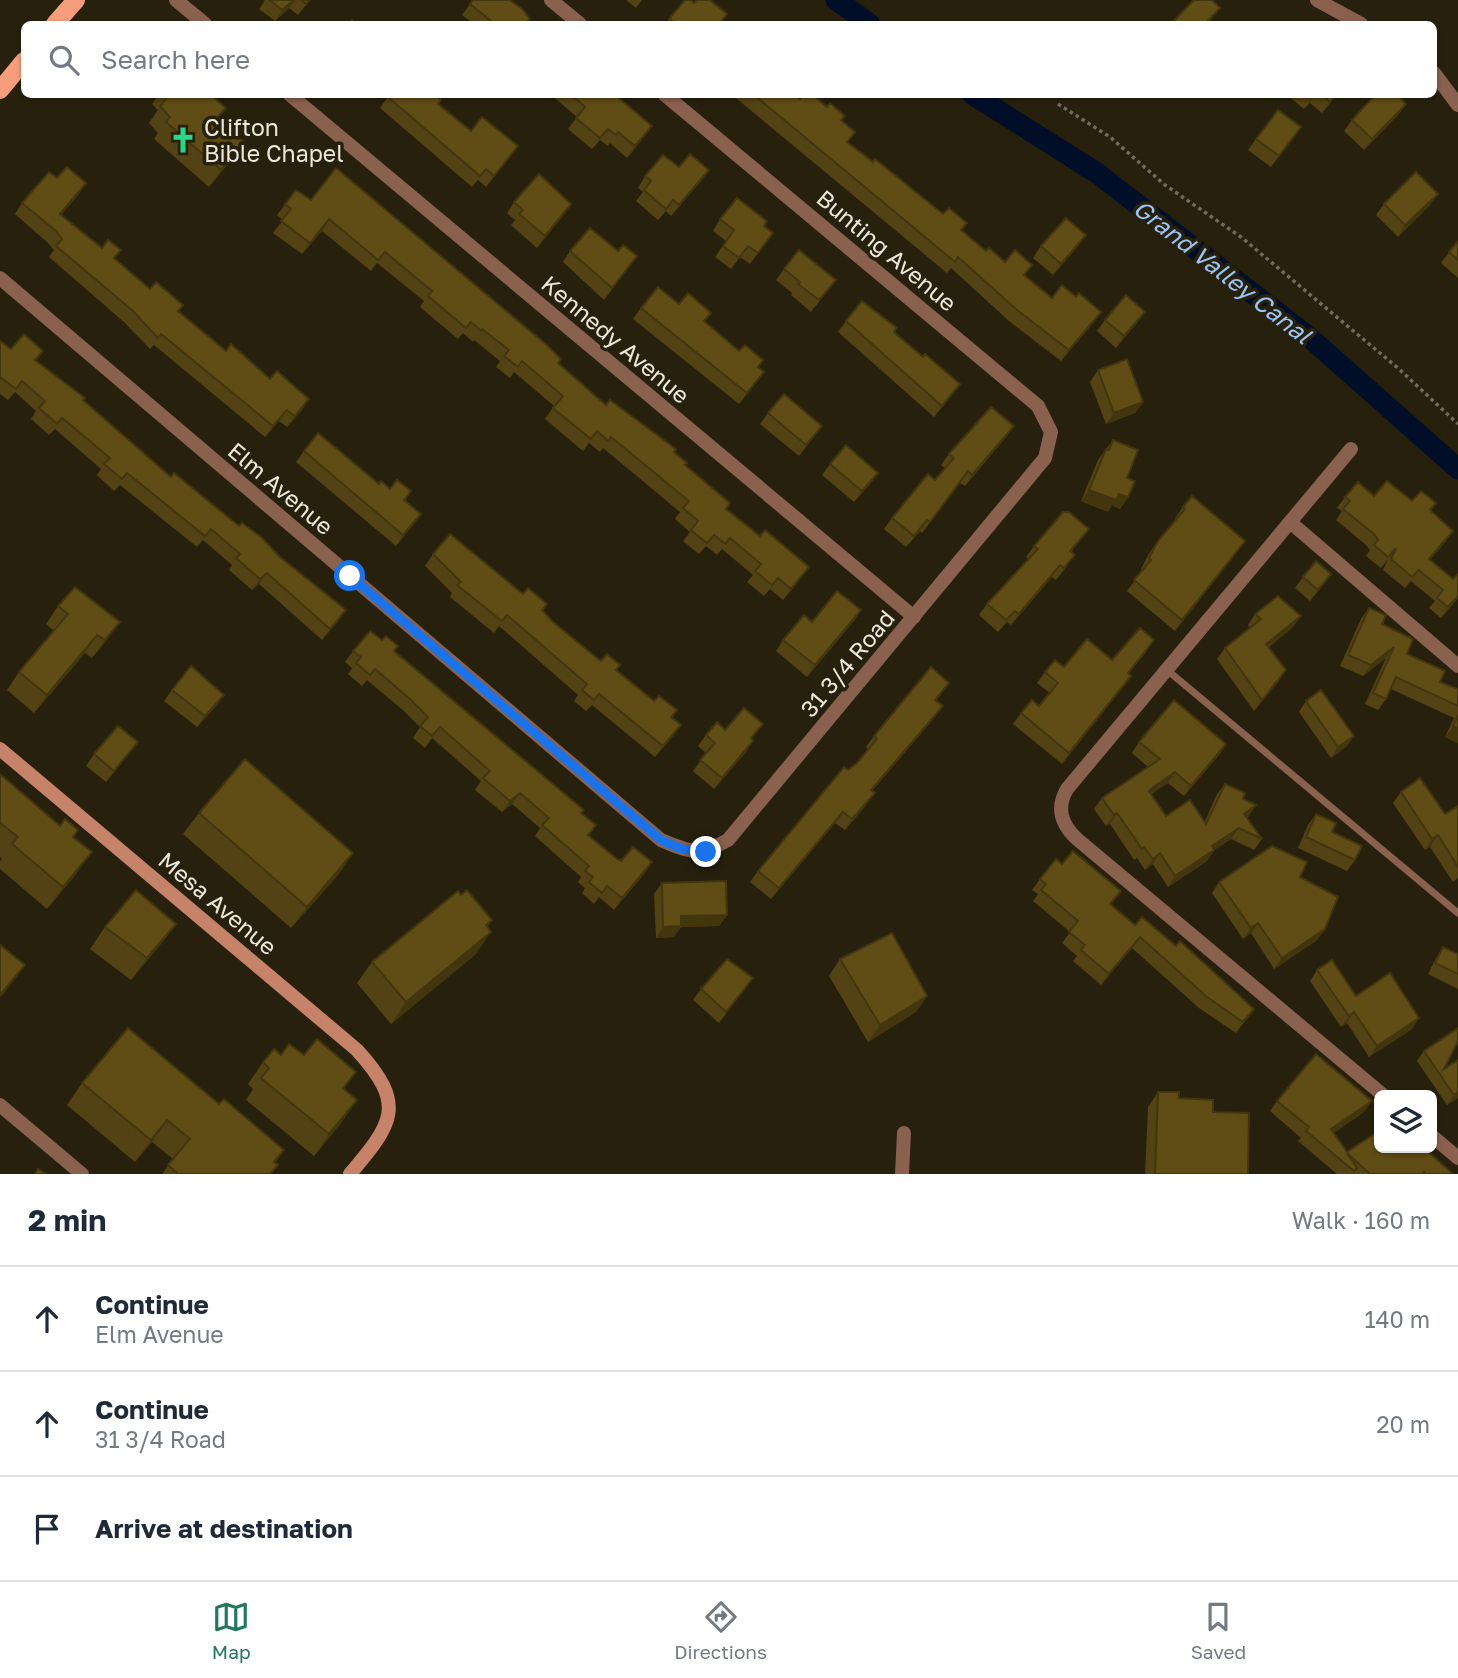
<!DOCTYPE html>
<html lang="en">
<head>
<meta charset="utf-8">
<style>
  body { margin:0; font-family:"Golos Text",sans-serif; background:#f6f6f7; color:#1f2937 }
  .controls { position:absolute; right:21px; bottom:21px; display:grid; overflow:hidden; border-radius:10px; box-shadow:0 2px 5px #0004 }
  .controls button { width:63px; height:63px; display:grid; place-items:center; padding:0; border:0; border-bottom:2px solid #e0e1e3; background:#fff; color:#1f2937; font:35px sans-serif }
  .stop { position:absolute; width:21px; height:21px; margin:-16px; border:5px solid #1a73e8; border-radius:50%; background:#fff }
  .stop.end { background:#1a73e8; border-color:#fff; box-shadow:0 2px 7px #0008 }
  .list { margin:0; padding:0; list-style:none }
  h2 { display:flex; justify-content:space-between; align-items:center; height:91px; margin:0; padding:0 28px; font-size:30px }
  h2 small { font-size:23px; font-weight:400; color:#747a83 }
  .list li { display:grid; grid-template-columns:46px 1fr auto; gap:21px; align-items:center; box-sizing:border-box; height:105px; padding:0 28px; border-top:2px solid #e0e1e3 }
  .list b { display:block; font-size:26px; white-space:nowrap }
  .list p { margin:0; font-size:23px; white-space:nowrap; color:#747a83 }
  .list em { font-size:23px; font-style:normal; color:#747a83 }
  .icon { flex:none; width:38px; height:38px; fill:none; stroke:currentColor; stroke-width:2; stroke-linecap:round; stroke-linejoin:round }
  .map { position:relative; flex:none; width:1458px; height:1174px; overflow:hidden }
  .search { position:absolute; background:#fff; box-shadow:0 2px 5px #0004; left:21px; right:21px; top:21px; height:77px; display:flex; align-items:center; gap:18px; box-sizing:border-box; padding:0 24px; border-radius:10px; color:#747a83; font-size:26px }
  .sheet { height:406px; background:#fff }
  nav { display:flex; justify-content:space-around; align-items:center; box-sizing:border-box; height:98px; border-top:2px solid #e0e1e3; background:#fff; font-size:19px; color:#747a83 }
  nav a { display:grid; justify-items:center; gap:4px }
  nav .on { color:#23785a }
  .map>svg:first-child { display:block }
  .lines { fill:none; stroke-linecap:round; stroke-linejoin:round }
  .canal { stroke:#000e28; stroke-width:21 }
  .path { stroke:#726b5b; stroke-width:3.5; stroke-dasharray:3.5 3.5; stroke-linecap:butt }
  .lane { stroke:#8a604f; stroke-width:7 }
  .street { stroke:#8a604f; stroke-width:14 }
  .secondary { stroke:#c78369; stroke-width:14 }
  .primary { stroke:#f69e7c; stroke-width:18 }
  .wall { fill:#534213 }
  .shaded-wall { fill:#43360f }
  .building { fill:#604d16; stroke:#43360f; stroke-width:2 }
  .route { stroke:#1a73e8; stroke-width:9 }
  .labels { text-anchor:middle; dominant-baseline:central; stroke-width:7; stroke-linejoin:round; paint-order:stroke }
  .poi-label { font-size:23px; fill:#ede8dc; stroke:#27200d; text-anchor:start }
  .street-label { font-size:23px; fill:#ede8dc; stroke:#27200d }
  .water-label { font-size:24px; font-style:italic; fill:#9bc5f7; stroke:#27200d }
</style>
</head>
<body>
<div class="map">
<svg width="1458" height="1174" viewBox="0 0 1458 1174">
  <rect width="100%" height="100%" fill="#27200d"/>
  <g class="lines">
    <g class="canal">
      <path d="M836 0 870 24"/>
      <path d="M972 94 1097 173 1309 337 1458 469"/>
    </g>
    <path class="path" d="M1058 104 1110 137 1165 185 1241 237 1399 369 1458 424"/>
    <path class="lane" d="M1167 670 1458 913"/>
    <g class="street">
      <path d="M176 0 205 24"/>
      <path d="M551 0 580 24"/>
      <path d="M1317 0 1361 24"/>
      <path d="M1434 73 1458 105"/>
      <path d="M289 94 914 617"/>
      <path d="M0 278 661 840C691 853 700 856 728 840L1045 458 1051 432 1038 406 664 94"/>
      <path d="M1351 449 1067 789C1056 808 1061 824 1077 839L1383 1095"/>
      <path d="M1290 522 1458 666"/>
      <path d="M0 1105 82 1174"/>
      <path d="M1432 1136 1458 1158"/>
      <path d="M902 1174 904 1133"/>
    </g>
    <path class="secondary" d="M0 749 357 1050C407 1105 393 1123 350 1174"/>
    <g class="primary">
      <path d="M55 24 76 0"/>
      <path d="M0 90 24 61"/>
    </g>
  </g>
  <g class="wall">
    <path d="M265 0H310L298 15 289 8 275 21 259 9Z"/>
    <path d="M473 0 528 23 530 24H474L462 15Z"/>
    <path d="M626 0H642L636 8Z"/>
    <path d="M669 19 720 24H721H665Z"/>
    <path d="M159 94H203L226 108 217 120 232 159 209 187 154 139 158 133 149 123 158 110 152 104Z"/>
    <path d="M390 94 438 104 471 131 518 146 486 187 478 180 472 187 380 108Z"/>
    <path d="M550 94H614L644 137 627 158 610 143 608 146 600 140 592 149 568 129 577 117Z"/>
    <path d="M731 94H794L800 99 841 121 855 132 848 142 943 214 967 223 962 230 986 251 1005 262 1025 276 1052 298 1093 323 1061 361 1009 321 951 268 947 273Z"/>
    <path d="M1290 94H1338L1322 113 1310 103 1304 109 1288 96Z"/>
    <path d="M1406 104 1398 115 1364 150 1344 131 1352 120Z"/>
    <path d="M1293 138 1271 167 1248 150 1256 139Z"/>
    <path d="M679 167 709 170 701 181 671 216 666 211 658 220 636 201 643 192 638 188 645 176Z"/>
    <path d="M57 178 86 183 61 215 226 351 302 410 287 427 279 421 265 437 154 345 150 349 125 323 49 257 54 250 48 243 15 214 22 203Z"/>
    <path d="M296 190 558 364 606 405 674 452 685 465 730 503 727 509 801 578 783 600 770 589 764 596 747 582 753 575 722 549 717 555 706 546 699 554 683 541 690 532 675 519 680 512 603 448 600 452 589 443 583 451 545 419 554 406 514 372 510 378 496 367 500 361 474 340 473 342 463 333 458 339 420 307 424 301 377 263 371 271 322 231 302 254 273 233 283 220 277 215Z"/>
    <path d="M514 202 571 204 537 248 511 225 515 220 507 213Z"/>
    <path d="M1384 204 1430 205 1398 237 1376 215Z"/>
    <path d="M720 219 764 226 773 233 750 264 740 257 731 269 715 257 726 241 713 231Z"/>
    <path d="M1086 235 1078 246 1053 275 1033 258 1041 246Z"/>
    <path d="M1458 241V278L1441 263Z"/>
    <path d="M570 251 637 256 604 300 563 262Z"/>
    <path d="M784 269 836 280 811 312 791 295 792 293 776 280Z"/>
    <path d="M679 304 704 322 764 372 739 404 633 319 641 308Z"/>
    <path d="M1145 312 1116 348 1097 331 1105 320Z"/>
    <path d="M846 321 894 332 923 357 960 384 934 417 838 332Z"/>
    <path d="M0 341 11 349 43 351 36 361 338 621 322 640 259 584 252 590 229 570 232 565 203 540 197 547 120 485 114 491 97 475 101 469 71 443 55 429 49 435 31 419 36 411 15 392 8 400 0 394Z"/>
    <path d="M1098 370 1143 402 1135 413 1106 424 1090 382Z"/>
    <path d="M768 413 822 426 799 456 760 424Z"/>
    <path d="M1006 437 965 486 960 483 922 533 920 531 906 547 884 529 892 518 935 480 945 468 941 465 949 454Z"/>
    <path d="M1113 440 1127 478 1128 497 1120 509 1112 505 1108 512 1081 501 1098 460Z"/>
    <path d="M304 451 390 489 411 491 405 501 413 525 396 546 296 462Z"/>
    <path d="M830 464 870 484 854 502 822 475Z"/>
    <path d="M1374 496 1412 501 1436 503 1431 511 1446 541 1430 560 1458 598 1441 618 1429 608 1435 601 1411 581 1405 588 1383 570 1388 559 1381 568 1366 556 1370 550 1366 545 1336 520 1342 511 1337 508 1345 497Z"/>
    <path d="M1183 507 1238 551 1175 631 1127 591 1143 570 1141 569 1150 552 1158 541 1177 519 1175 518Z"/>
    <path d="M1089 529 1071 552 1067 566 1056 580 1052 577 1011 625 1007 622 998 632 979 615 987 604 1028 559 1026 557 1034 546Z"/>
    <path d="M433 554 523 594 547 604 543 611 553 622 601 661 617 670 654 701 677 710 672 718 673 736 655 757 592 705 586 711 574 701 578 695 499 626 494 633 450 597 452 593 425 566Z"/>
    <path d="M1331 574 1310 601 1295 588 1303 577Z"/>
    <path d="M58 606 107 640 92 658 85 653 34 713 7 690 19 672 54 631 46 624Z"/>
    <path d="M1369 608 1407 654 1440 682 1458 689V743L1445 737 1454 718 1391 689 1386 699 1378 710 1365 704 1386 658 1363 676 1340 666 1361 619Z"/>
    <path d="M861 610 853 622 807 677 776 651 783 640Z"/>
    <path d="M1255 614 1301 616 1293 627 1269 647 1279 681 1254 711 1217 659 1225 648 1250 628 1248 625Z"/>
    <path d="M353 651 395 652 596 825 589 836 617 859 621 861 652 862 644 874 614 910 599 897 594 904 582 893 585 888 578 882 581 877 535 836 540 828 512 804 502 812 475 790 481 781 432 738 425 748 413 738 420 727 404 711 367 680 362 686 348 674 352 668 345 662Z"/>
    <path d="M1147 651 1128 674 1131 676 1123 687 1062 764 1013 724 1021 713 1039 706 1050 693 1037 683 1045 672 1064 667 1112 660Z"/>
    <path d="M172 690 216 706 197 727 164 701Z"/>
    <path d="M942 694 936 700 943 706 935 717 872 791 867 804 845 830 835 823 771 899 750 882 758 871 848 770 857 763 868 750 866 747 874 736Z"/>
    <path d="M1306 701 1354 736 1346 747 1331 758 1299 712Z"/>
    <path d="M725 730 753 741 746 752 714 789 693 771 706 753 698 746 706 735Z"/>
    <path d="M138 742 106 782 86 766 94 754Z"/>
    <path d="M1139 742 1226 744 1219 755 1184 796 1168 783 1151 794 1166 816 1205 821 1217 794 1225 784 1243 799 1249 816 1247 818 1262 839 1254 850 1231 839 1214 850 1207 861 1168 887 1153 864 1145 870 1137 858 1134 860 1110 824 1106 826 1094 809 1102 798 1148 767 1132 753Z"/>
    <path d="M0 774 73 837 76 874 47 909 0 869V861L2 859 0 857Z"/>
    <path d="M1401 792 1445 814 1458 806V878L1453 882 1430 847 1425 850 1393 803Z"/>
    <path d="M199 813 353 853 338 875 291 928 183 834Z"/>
    <path d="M1316 814 1332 832 1355 860 1347 871 1298 848 1308 825Z"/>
    <path d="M1300 877 1325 929 1317 940 1274 969 1251 933 1243 939 1212 893 1219 882Z"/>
    <path d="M1040 879 1111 905 1135 925 1254 1009 1236 1033 1199 1008 1132 948 1101 985 1073 961 1077 956 1062 943 1070 932 1033 901 1038 894 1032 890Z"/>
    <path d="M662 883 727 915 719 926 681 927 674 937 656 938 654 894Z"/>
    <path d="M461 895 492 920 487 927 476 954 391 1024 357 983 372 962Z"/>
    <path d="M176 924 160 945 131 980 90 949 105 927Z"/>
    <path d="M1443 947 1458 954V989L1428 974 1436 958Z"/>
    <path d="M840 959 927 996 916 1012 868 1042 829 976Z"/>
    <path d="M1317 970 1356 996 1412 1029 1369 1057 1347 1023 1341 1027 1310 981Z"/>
    <path d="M753 978 719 1023 693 1000 701 989Z"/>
    <path d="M1424 1051 1444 1069 1458 1098 1447 1105 1417 1061Z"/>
    <path d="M281 1055 345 1089 342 1122 314 1156 246 1100 253 1089 248 1084 263 1062Z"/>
    <path d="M82 1083 219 1104 284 1150 275 1163 278 1165 271 1174H162L173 1159 152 1142 135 1162 67 1105Z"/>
    <path d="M1158 1092 1179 1098 1213 1112 1248 1174H1145L1148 1107Z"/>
    <path d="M1277 1101 1364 1112 1334 1133 1347 1152 1453 1174H1337L1298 1141 1301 1138 1270 1111Z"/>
  </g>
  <g class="shaded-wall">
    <path d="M294 0H295L289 8 275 21 282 10Z"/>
    <path d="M1220 8 1208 24H1205Z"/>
    <path d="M1336 94H1338L1322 113 1330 102Z"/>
    <path d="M1406 104 1398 115 1364 150 1372 139Z"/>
    <path d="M652 126 644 137 627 158 635 146Z"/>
    <path d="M244 142 232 159 209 187 221 170Z"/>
    <path d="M518 146 510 157 486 187 494 176Z"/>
    <path d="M709 170 701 181 671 216 679 205Z"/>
    <path d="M86 183 79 194 53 225 60 214Z"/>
    <path d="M1438 194 1430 205 1398 237 1405 225Z"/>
    <path d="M571 204 564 215 537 248 545 236Z"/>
    <path d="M329 219 322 231 302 254 310 243Z"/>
    <path d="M1086 235 1078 246 1053 275 1061 264Z"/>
    <path d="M1101 312 1093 323 1061 361 1069 350Z"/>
    <path d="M1145 312 1137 323 1116 348 1124 336Z"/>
    <path d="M764 372 756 383 739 404 747 393Z"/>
    <path d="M960 384 952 395 934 417 942 406Z"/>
    <path d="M309 399 302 410 287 427 295 416Z"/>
    <path d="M1143 402 1135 413 1106 424 1114 413Z"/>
    <path d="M287 410 279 421 265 437 273 426Z"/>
    <path d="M1014 426 1006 437 965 486 972 475Z"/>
    <path d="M878 473 870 484 854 502 862 491Z"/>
    <path d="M1089 490 1119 494 1128 497 1120 509 1112 505 1108 512 1081 501Z"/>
    <path d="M421 514 413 525 396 546 403 535Z"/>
    <path d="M1453 531 1446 541 1421 570 1429 559Z"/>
    <path d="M1245 541 1238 551 1175 631 1182 620Z"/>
    <path d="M1060 565 1052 577 1011 625 1019 614Z"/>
    <path d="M809 567 801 578 783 600 791 589Z"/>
    <path d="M267 573 259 584 252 590 260 579Z"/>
    <path d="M1458 596V598L1441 618 1448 607Z"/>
    <path d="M346 610 338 621 322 640 330 629Z"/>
    <path d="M861 610 853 622 807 677 815 665Z"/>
    <path d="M1301 616 1293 627 1259 654 1266 644Z"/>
    <path d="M120 622 107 640 92 658 105 640Z"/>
    <path d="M97 635 85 653 34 713 47 695Z"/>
    <path d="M1394 647 1386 658 1363 676 1371 665Z"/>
    <path d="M1286 670 1279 681 1254 711 1262 700Z"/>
    <path d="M1131 676 1123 687 1062 764 1069 753Z"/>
    <path d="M224 695 216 706 197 727 205 716Z"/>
    <path d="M943 706 935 717 863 801 871 790Z"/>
    <path d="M681 725 673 736 655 757 663 746Z"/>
    <path d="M1453 726 1458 728V743L1445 737Z"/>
    <path d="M1354 736 1346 747 1331 758 1338 747Z"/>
    <path d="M753 741 746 752 714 789 722 778Z"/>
    <path d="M138 742 130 753 106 782 114 771Z"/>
    <path d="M1226 744 1219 755 1184 796 1191 786Z"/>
    <path d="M1175 772 1168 783 1145 799 1152 788Z"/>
    <path d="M520 793 512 804 502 812 510 801Z"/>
    <path d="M875 793 867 804 845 830 852 819Z"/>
    <path d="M1256 805 1249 816 1237 825 1244 814Z"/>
    <path d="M843 812 835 823 771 899 779 888Z"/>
    <path d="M1117 813 1110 824 1106 826 1114 815Z"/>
    <path d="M1239 828 1231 839 1214 850 1207 861 1168 887 1175 876 1212 846Z"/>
    <path d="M1438 835 1430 847 1425 850 1432 839Z"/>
    <path d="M92 852 76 874 47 909 63 887Z"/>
    <path d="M353 853 338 875 291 928 307 907Z"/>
    <path d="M1160 853 1153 864 1145 870 1153 859Z"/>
    <path d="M652 862 644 874 614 910 622 898Z"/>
    <path d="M727 915 719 926 681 927 674 937 656 938 663 927 681 916Z"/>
    <path d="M1258 923 1251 933 1243 939 1251 928Z"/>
    <path d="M176 924 160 945 131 980 147 958Z"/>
    <path d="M1325 929 1317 940 1274 969 1282 958Z"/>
    <path d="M491 932 476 954 391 1024 406 1002Z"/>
    <path d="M1140 937 1132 948 1101 985 1109 974Z"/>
    <path d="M25 965 9 987 0 998V995Z"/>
    <path d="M927 996 916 1012 868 1042 880 1025Z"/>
    <path d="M1354 1012 1347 1023 1341 1027 1349 1016Z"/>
    <path d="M1419 1018 1412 1029 1369 1057 1377 1046Z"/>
    <path d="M1458 1092V1098L1447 1105 1454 1095Z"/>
    <path d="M357 1100 342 1122 314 1156 329 1134Z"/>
    <path d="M1372 1101 1364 1112 1323 1140 1331 1129Z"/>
    <path d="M167 1120 152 1142 135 1162 151 1140Z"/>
  </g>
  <g class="building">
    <path d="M270 0H294L282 10Z"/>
    <path d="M301 0H309L306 4Z"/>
    <path d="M473 0H510L522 9 530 19 527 22 530 24H495L470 4Z"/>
    <path d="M685 0H691L694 3 697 0H710L727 14 719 24H721H677L669 19Z"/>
    <path d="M1194 0H1212L1220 8 1205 24H1171Z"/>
    <path d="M352 20 357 24H348Z"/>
    <path d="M170 94H203L205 97 207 94H210L226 108 216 119 244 142 221 170 166 122 170 117 160 106Z"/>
    <path d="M390 94H433L441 100 438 104 471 131 482 117 518 146 494 176 486 169 480 176 388 97Z"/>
    <path d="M571 94H614L652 126 635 146 618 132 616 135 608 129 600 138 576 118 585 107Z"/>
    <path d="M753 94H794L800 99 803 94H812L827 107 830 103 845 116 841 120 855 132 847 142 873 162 875 159 943 214 949 208 967 223 961 230 986 251 989 248 1005 262 1015 250 1032 265 1024 275 1052 298 1062 285 1076 297 1079 293 1101 312 1069 350 1017 310 958 257 955 262Z"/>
    <path d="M1321 94H1336L1330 102Z"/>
    <path d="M1376 94H1397L1406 104 1372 139 1352 120Z"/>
    <path d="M1278 110 1301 127 1279 156 1256 139Z"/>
    <path d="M690 154 709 170 679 205 673 200 666 209 644 190 651 181 645 176 663 155 679 167Z"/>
    <path d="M67 167 86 183 60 214 102 248 108 240 121 250 114 258 150 289 156 282 183 305 178 311 226 351 231 344 270 379 277 371 309 399 295 416 287 410 273 426 161 334 158 338 133 311 56 246 62 239 56 231 22 203 49 172 57 178Z"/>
    <path d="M336 168 548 346 561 359 558 363 606 405 610 400 676 449 674 452 687 463 685 465 730 503 726 509 760 536 765 530 809 567 791 589 778 578 772 585 755 571 761 564 730 538 725 544 714 535 707 543 691 530 698 521 683 508 689 501 611 437 608 441 597 431 591 439 553 408 563 396 522 361 518 367 504 356 509 350 482 329 481 331 471 322 466 328 428 296 432 291 385 252 378 260 329 219 310 243 281 221 291 209 285 204 296 190 311 200Z"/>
    <path d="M1416 172 1438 194 1405 225 1384 204Z"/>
    <path d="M539 174 571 204 545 236 519 214 523 210 514 202Z"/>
    <path d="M737 198 767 221 764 226 773 233 758 253 748 246 739 258 723 246 734 230 720 219Z"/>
    <path d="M1066 218 1086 235 1061 264 1041 246Z"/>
    <path d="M590 228 618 251 623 245 637 256 612 288 570 251Z"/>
    <path d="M1458 241V260L1449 252Z"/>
    <path d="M799 250 836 280 819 300 798 284 800 282 784 269Z"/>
    <path d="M658 287 679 304 688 293 711 313 704 321 739 351 745 345 763 360 758 367 764 372 747 393 641 308Z"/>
    <path d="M1126 295 1145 312 1124 336 1105 320Z"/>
    <path d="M862 301 897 328 894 332 923 357 925 354 960 384 942 406 846 321Z"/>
    <path d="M24 334 43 351 35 360 85 398 83 400 171 477 174 473 239 526 242 523 261 537 280 557 346 610 330 629 267 573 260 579 236 558 240 554 211 529 205 536 127 473 122 479 104 464 110 458 79 432 62 418 57 424 39 408 45 401 22 381 16 389 0 377V341L11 349Z"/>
    <path d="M1127 359 1143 402 1114 413 1098 370Z"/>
    <path d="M784 394 822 426 806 445 768 413Z"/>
    <path d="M991 407 1014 426 972 475 968 471 930 522 927 520 914 536 892 518 928 474 935 480 954 458 949 454Z"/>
    <path d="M318 433 379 484 381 481 390 489 397 480 411 491 404 500 421 514 403 535 304 451Z"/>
    <path d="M1113 440 1138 450 1127 478 1135 481 1128 497 1119 494 1116 500 1089 490 1106 449 1109 450Z"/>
    <path d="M846 445 878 473 862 491 830 464Z"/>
    <path d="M1387 481 1412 501 1421 491 1436 503 1430 510 1453 531 1429 559 1453 579 1458 574V596L1448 607 1437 598 1443 590 1419 570 1412 577 1391 559 1396 548 1388 557 1374 545 1378 540 1374 534 1343 509 1350 501 1345 497 1358 482 1374 496Z"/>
    <path d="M1192 496 1245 541 1182 620 1134 580 1151 560 1149 558 1158 541 1185 509 1183 507Z"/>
    <path d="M1063 512H1069L1089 529 1070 551 1075 555 1064 568 1060 565 1019 614 1015 611 1006 620 987 604 1038 549 1034 546Z"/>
    <path d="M450 534 523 594 528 588 547 604 542 610 553 622 601 661 607 654 620 665 616 670 654 701 659 696 677 710 671 717 681 725 663 746 599 694 594 700 582 690 587 684 507 615 502 621 457 585 461 582 433 554Z"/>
    <path d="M1316 561 1331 574 1318 590 1303 577Z"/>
    <path d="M75 587 120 622 105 640 97 635 47 695 19 672 68 614 58 606Z"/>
    <path d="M837 591 861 610 815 665 783 640 804 615 812 622Z"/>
    <path d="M1278 596 1301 616 1266 644 1286 670 1262 700 1225 648 1261 619 1255 614Z"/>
    <path d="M1369 608 1386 615 1382 624 1413 639 1407 654 1445 671 1440 682 1458 689V706L1396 677 1386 699 1373 693 1394 647 1371 665 1348 655Z"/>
    <path d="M1140 628 1154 640 1128 673 1131 676 1069 753 1021 713 1032 700 1039 706 1058 683 1045 672 1055 660 1064 667 1087 639 1112 660Z"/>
    <path d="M370 631 382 640 386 636 398 646 394 651 584 810 581 813 596 825 588 835 617 859 621 861 633 847 652 862 622 898 607 886 602 893 589 882 593 877 585 871 589 866 542 825 549 818 520 793 510 801 483 778 490 771 440 727 432 736 420 726 428 717 411 700 375 669 370 675 356 663 361 657 353 651Z"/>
    <path d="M191 666 224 695 205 716 172 690Z"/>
    <path d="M931 667 949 683 935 700 943 706 871 790 875 793 852 819 843 812 779 888 758 871 844 767 848 770 857 763 877 739 874 736Z"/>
    <path d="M1321 690 1354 736 1338 747 1306 701Z"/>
    <path d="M1174 700 1226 744 1191 786 1175 772 1152 788 1149 791 1166 816 1190 800 1206 824 1225 784 1245 793 1243 799 1256 805 1244 814 1262 839 1239 828 1212 846 1214 850 1175 876 1160 853 1153 859 1144 847 1142 849 1117 813 1114 815 1102 798 1160 759 1139 742Z"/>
    <path d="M744 708 763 724 751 738 753 741 722 778 700 760 715 743 706 735 717 722 725 730Z"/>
    <path d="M1458 715V728L1453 726Z"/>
    <path d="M118 726 138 742 114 771 94 754Z"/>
    <path d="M245 759 353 853 307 907 199 813Z"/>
    <path d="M0 774 60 826 65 819 78 830 73 837 92 852 63 887 12 844 18 837 0 823Z"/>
    <path d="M1420 778 1445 814 1458 806V867L1438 835 1432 839 1401 792Z"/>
    <path d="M1316 814 1336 823 1332 832 1362 846 1355 860 1306 837Z"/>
    <path d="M1272 846 1307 862 1300 877 1338 897 1325 929 1282 958 1258 923 1251 928 1219 882Z"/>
    <path d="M1073 851 1121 891 1110 904 1135 925 1142 917 1176 946 1180 941 1254 1009 1243 1022 1207 997 1140 937 1109 974 1081 950 1085 945 1069 932 1078 921 1041 890 1046 884 1040 879 1056 859 1062 864Z"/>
    <path d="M726 881 727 915 681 916V926L663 927 662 883Z"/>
    <path d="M136 890 176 924 147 958 105 927Z"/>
    <path d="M467 890 492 920 486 925 491 932 406 1002 372 962 458 891 461 895Z"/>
    <path d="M892 933 927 996 880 1025 840 959Z"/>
    <path d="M0 945 25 965 0 995Z"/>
    <path d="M1443 947 1458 954V974L1435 963Z"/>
    <path d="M727 959 753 978 726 1012 701 989Z"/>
    <path d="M1332 960 1356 996 1390 973 1419 1018 1377 1046 1354 1012 1349 1016 1317 970Z"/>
    <path d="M128 1028 219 1104 224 1099 284 1150 274 1162 278 1165 270 1174H178L168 1165 190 1139 167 1120 151 1140 82 1083Z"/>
    <path d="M1458 1028V1041L1444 1069 1458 1060V1092L1454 1095 1424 1051Z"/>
    <path d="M317 1039 356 1072 343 1088 357 1100 329 1134 261 1078 269 1068 263 1062 274 1049 281 1055 289 1044 304 1055Z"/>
    <path d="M1316 1054 1372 1101 1331 1129 1347 1152 1379 1131V1148H1424L1453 1174H1426L1424 1172 1422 1174H1370L1347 1153 1357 1168 1354 1171 1306 1131 1309 1127 1277 1101Z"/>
    <path d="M1158 1092H1179V1098L1213 1100V1112L1249 1113 1248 1174H1155Z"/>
    <path d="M38 1169 46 1174H35Z"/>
  </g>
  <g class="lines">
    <path class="route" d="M350 576 661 840 682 849 706 852"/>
  </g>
  <defs>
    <g id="church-bare" transform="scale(2.1)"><path d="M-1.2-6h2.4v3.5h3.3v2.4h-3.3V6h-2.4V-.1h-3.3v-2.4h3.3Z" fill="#28d885" stroke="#27200d" stroke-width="2.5" paint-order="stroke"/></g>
  </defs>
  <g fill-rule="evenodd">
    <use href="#church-bare" x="183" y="140"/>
  </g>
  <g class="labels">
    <g class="poi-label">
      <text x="204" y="127">Clifton<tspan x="204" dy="26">Bible Chapel</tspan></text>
    </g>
    <g class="street-label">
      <text transform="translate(887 250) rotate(40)">Bunting Avenue</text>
      <text transform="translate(616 339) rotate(40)">Kennedy Avenue</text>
      <text transform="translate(281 488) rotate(40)">Elm Avenue</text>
      <text transform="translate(847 663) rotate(-50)">31 3/4 Road</text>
      <text transform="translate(218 903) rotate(40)">Mesa Avenue</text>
    </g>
    <g class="water-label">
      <text transform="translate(1223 271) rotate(38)">Grand Valley Canal</text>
    </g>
  </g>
</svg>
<div class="controls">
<button><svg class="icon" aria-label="layers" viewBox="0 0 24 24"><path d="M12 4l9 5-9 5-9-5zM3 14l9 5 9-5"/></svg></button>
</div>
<div class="stop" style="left:350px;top:576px"></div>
<div class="stop end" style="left:706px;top:852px"></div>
<div class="search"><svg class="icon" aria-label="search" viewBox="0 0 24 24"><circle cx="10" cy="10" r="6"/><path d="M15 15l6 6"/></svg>Search here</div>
</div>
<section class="sheet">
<h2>2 min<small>Walk · 160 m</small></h2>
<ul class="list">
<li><svg class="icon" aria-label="ahead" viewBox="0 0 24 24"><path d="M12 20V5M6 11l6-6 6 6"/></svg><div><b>Continue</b><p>Elm Avenue</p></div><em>140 m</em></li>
<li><svg class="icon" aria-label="ahead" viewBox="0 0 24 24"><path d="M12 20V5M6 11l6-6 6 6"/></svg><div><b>Continue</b><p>31 3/4 Road</p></div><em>20 m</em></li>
<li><svg class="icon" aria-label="arrive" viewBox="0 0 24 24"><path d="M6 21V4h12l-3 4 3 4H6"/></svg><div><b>Arrive at destination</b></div></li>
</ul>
</section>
<nav>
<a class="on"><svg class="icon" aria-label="map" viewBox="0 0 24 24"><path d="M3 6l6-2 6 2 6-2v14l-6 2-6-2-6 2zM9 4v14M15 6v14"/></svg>Map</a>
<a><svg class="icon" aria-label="directions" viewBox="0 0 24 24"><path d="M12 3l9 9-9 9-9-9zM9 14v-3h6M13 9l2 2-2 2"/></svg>Directions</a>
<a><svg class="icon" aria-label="saved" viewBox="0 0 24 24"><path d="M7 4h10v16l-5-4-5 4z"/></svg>Saved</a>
</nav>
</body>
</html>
